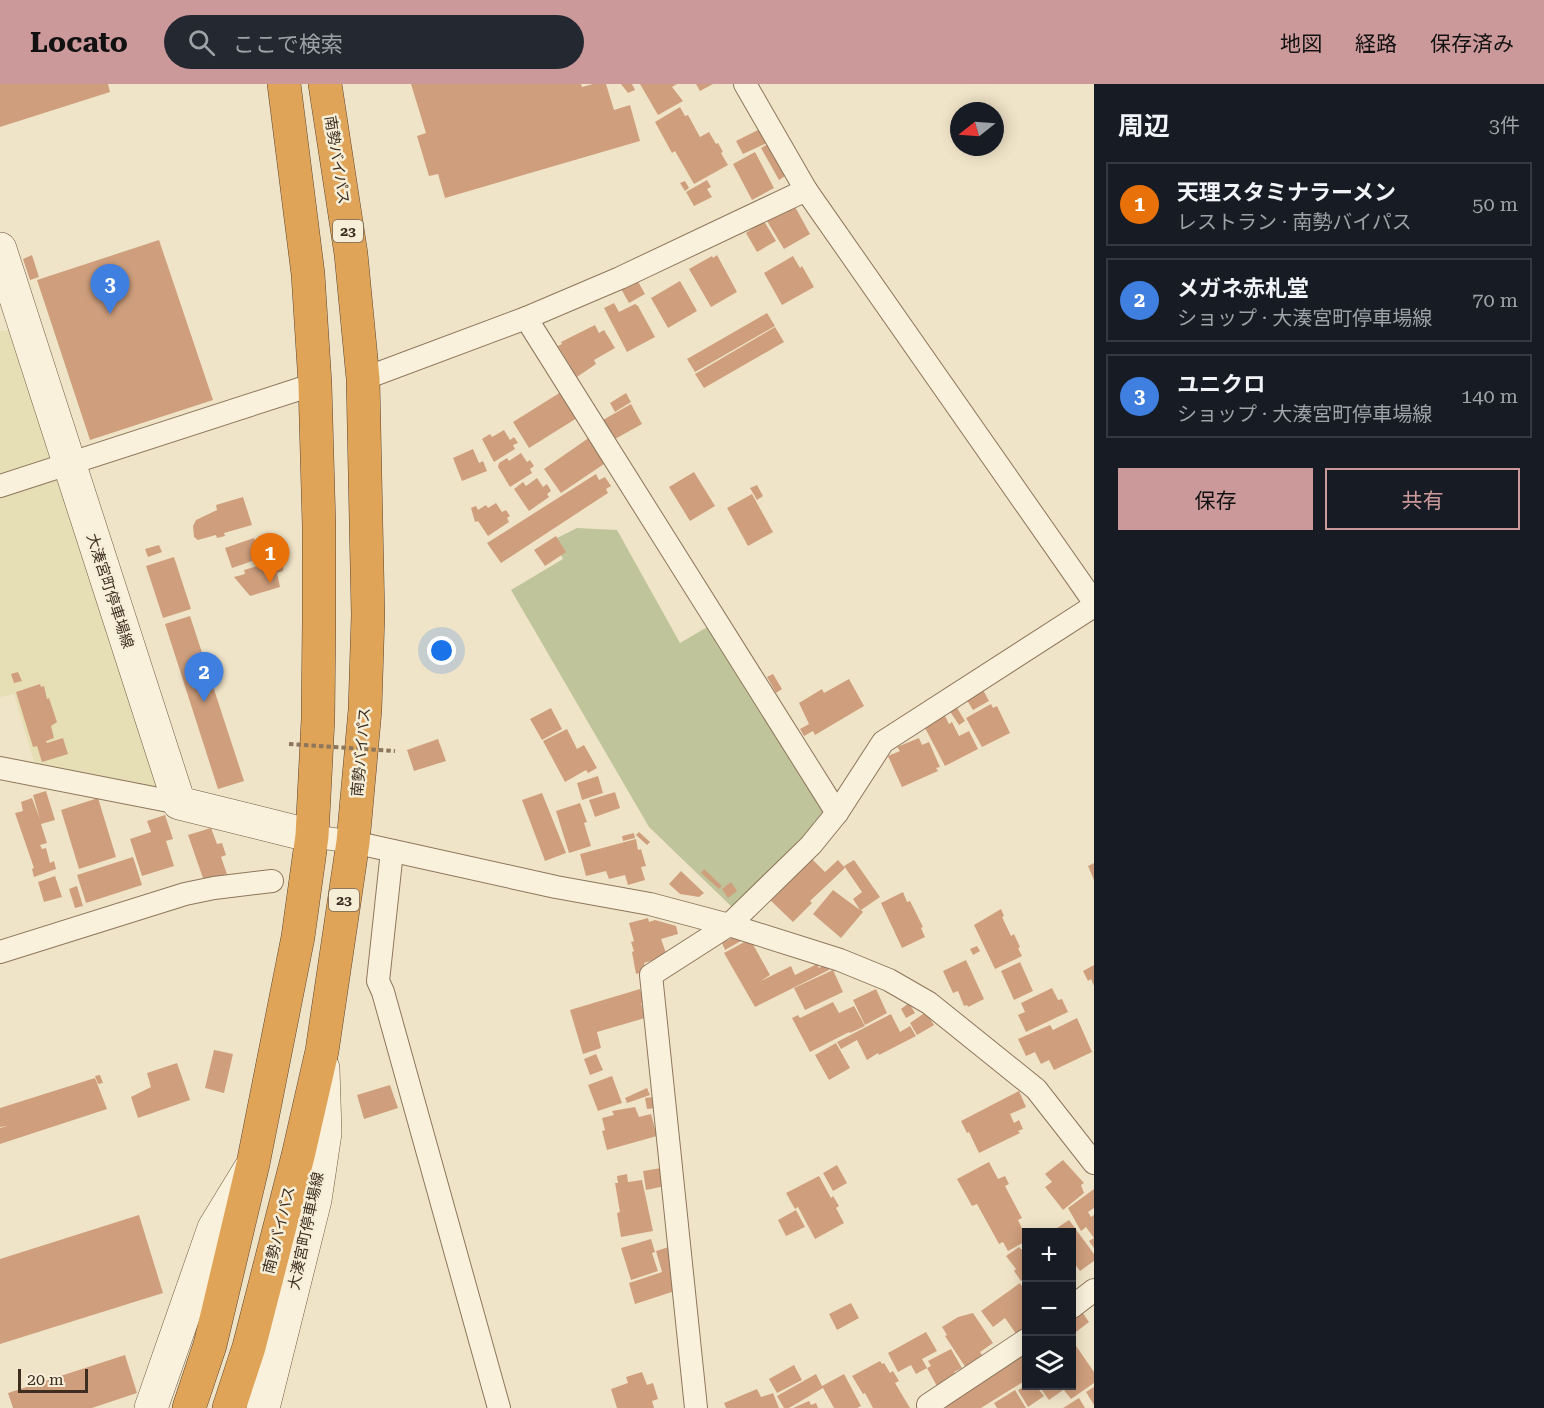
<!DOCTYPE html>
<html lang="ja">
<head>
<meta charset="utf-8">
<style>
  body { margin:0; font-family:"Roboto Serif","Noto Sans JP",serif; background:#242831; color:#f1f3f6 }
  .controls { position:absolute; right:18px; bottom:18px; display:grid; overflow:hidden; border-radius:0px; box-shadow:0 3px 15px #0003 }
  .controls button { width:54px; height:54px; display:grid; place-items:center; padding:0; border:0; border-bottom:2px solid #363941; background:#171b24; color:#f1f3f6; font:30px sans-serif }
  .compass { position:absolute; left:950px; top:18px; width:54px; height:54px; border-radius:50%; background:#171b24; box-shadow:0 3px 15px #0003; rotate:253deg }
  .scale { position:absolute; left:18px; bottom:15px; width:70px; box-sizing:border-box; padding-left:6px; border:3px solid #3d2e20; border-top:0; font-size:16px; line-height:21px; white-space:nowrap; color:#3d2e20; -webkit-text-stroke:4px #f7eed8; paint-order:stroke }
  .you { position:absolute; left:442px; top:567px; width:21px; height:21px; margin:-15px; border:4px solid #fff; border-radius:50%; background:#1a73e8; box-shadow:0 0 0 9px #1a73e833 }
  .badge { display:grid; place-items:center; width:39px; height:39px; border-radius:50%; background:#cc999b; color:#fff; font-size:20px; font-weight:700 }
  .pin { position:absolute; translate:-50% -50px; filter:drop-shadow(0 2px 3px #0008) }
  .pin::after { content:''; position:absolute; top:32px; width:21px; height:18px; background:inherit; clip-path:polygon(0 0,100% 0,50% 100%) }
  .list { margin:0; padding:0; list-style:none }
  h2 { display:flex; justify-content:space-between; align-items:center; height:78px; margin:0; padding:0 24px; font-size:26px }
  h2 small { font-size:20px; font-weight:400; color:#9ea1a6 }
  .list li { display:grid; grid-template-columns:39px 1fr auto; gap:18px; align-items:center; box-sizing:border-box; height:84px; margin:0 12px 12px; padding:0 12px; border:2px solid #363941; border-radius:0px }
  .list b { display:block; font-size:22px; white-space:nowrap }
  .list p { margin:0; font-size:20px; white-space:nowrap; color:#9ea1a6 }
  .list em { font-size:20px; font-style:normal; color:#9ea1a6 }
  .actions { display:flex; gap:12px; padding:18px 24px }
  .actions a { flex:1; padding:14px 0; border:2px solid #cc999b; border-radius:0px; text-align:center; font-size:21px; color:#cc999b }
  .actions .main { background:#cc999b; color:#111 }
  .icon { flex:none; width:33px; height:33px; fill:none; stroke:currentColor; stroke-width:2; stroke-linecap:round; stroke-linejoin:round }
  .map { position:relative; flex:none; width:1094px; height:1324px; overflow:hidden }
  header { display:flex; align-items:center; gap:36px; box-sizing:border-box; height:84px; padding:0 30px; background:#cc999b; color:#111 }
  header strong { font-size:28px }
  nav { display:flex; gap:33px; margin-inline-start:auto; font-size:21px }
  .search { width:420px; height:54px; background:#242831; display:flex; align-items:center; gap:15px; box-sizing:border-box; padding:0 21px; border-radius:33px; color:#9ea1a6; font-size:22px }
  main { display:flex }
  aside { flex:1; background:#171b24 }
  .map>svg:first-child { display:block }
  .farmland { fill:#e6deb5 }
  .cemetery { fill:#bfc49a }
  .building { fill:#cf9f7d }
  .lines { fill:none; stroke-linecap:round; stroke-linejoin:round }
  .street-casing { stroke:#8d765c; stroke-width:24 }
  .secondary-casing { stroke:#6f573f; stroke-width:34 }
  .highway-casing { stroke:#5b4430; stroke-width:34 }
  .street { stroke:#faf1dc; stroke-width:22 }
  .secondary { stroke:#faf1dc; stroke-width:33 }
  .highway { stroke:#e0a458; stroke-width:33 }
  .path-bridge { stroke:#8d765c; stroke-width:4; stroke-dasharray:4.5 3; stroke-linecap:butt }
  .labels { text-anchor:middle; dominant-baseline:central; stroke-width:5; stroke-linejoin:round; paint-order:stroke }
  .shield { fill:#f7eed8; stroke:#756857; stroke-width:1.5 }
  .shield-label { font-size:14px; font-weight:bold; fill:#3d2e20 }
  .street-label { font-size:15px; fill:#3d2e20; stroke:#f7eed8 }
</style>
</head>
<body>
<header>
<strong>Locato</strong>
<div class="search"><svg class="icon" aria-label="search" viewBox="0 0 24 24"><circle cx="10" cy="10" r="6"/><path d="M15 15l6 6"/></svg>ここで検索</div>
<nav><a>地図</a><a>経路</a><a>保存済み</a></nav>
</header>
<main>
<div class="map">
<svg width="1094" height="1324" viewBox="0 0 1094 1324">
  <rect width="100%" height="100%" fill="#f0e4c8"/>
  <path class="farmland" d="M11 246 162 716 36 685 14 610 0 613V247Z"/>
  <path class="cemetery" d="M577 444 617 446 680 559 709 542 824 721 820 737 732 823 649 743 511 506 563 475 553 456Z"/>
  <g class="building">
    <path d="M0 0H108L110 8 0 43Z"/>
    <path d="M411 0H581L582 3 593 0H606L614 26 630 21 640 57 445 114 438 90 429 92 417 52 426 49Z"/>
    <path d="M621 0H632L635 6 628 9Z"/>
    <path d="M640 0H677L672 3 683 17 658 31Z"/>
    <path d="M696 0H713L700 7Z"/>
    <path d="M680 23 685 32 688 31 700 53 709 48 716 60 718 59 723 68 721 69 728 81 694 100 675 67 672 69 655 38Z"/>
    <path d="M762 44 769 58 743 70 736 57Z"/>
    <path d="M771 58 788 90 779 96 761 64Z"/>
    <path d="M755 68 774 104 752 116 733 80Z"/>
    <path d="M707 96 711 103 707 105 712 113 694 122 686 108Z"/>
    <path d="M685 97 689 104 685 107 680 99Z"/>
    <path d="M794 121 810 150 784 165 767 137Z"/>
    <path d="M764 137 776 157 757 168 746 149Z"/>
    <path d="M159 156 213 316 90 356 37 196Z"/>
    <path d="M32 171 39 193 30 196 23 175Z"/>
    <path d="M717 171 737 208 711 223 689 185 712 172 713 174Z"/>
    <path d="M793 172 800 184 802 182 814 203 782 221 764 189Z"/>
    <path d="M636 194 645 210 629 219 620 203Z"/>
    <path d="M680 197 697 227 668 244 651 214Z"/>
    <path d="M614 219 619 228 635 220 638 222 655 253 627 268 604 224Z"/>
    <path d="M767 229 775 242 695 288 687 275Z"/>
    <path d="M595 241 599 249 604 246 615 264 594 276 596 280 577 293 558 262 562 260 561 258Z"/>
    <path d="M775 243 784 258 704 304 695 290Z"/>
    <path d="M561 308 577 334 529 364 513 338Z"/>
    <path d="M626 309 631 318 615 328 610 319Z"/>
    <path d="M631 320 642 340 615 355 603 336Z"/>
    <path d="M504 346 510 356 514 353 518 359 513 361 515 365 494 378 482 355 490 350 492 353Z"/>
    <path d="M590 353 607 378 561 409 544 385Z"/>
    <path d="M473 365 479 379 483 377 487 387 462 397 453 374Z"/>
    <path d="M521 369 527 378 530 376 534 382 530 385 532 389 510 403 498 383 499 379 507 374 509 377Z"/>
    <path d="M694 388 715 422 690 437 669 403Z"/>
    <path d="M596 390 599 396 605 393 611 402 606 405 608 409 501 479 487 459Z"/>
    <path d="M537 394 543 403 547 400 551 407 547 410 549 413 529 427 514 405 523 398 526 402Z"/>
    <path d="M757 401 763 412 757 416 750 404Z"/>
    <path d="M752 410 773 448 748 462 727 424Z"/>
    <path d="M243 413 252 441 224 449 225 452 217 454 216 451 198 456 194 453 193 442 196 436 217 426 216 421Z"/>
    <path d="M496 419 502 428 506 426 510 432 507 434 509 438 488 452 478 437 475 438 471 424 476 422 478 426 486 421 488 424Z"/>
    <path d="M556 452 566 468 545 482 534 466Z"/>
    <path d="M254 454 261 474 232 484 225 464Z"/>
    <path d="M159 461 162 468 148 473 145 465Z"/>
    <path d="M280 464 284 476 283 487 277 489 280 503 250 512 234 493 245 490 244 486 271 478 269 467Z"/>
    <path d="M174 473 191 525 163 534 146 482Z"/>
    <path d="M190 532 244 697 218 705 165 540Z"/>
    <path d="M18 588 22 597 14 599 11 590Z"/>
    <path d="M773 590 782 605 776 609 767 593Z"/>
    <path d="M849 595 864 622 815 651 813 647 804 652 800 645 809 640 799 619 822 605 824 609Z"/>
    <path d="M40 600 41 603 44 602 47 615 49 614 57 638 51 642 54 654 46 657 47 659 63 654 68 670 42 678 37 662 33 663 16 608Z"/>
    <path d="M982 604 989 617 973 626 965 613Z"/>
    <path d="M991 620 993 624 997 622 1010 649 982 663 966 634Z"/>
    <path d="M956 622 965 637 959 641 949 626Z"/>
    <path d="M551 624 562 645 542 656 530 635Z"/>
    <path d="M945 632 949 640 952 638 959 652 969 647 978 665 945 682 924 642Z"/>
    <path d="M567 645 577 665 584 661 597 684 588 689 586 686 565 698 543 657Z"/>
    <path d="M919 654 922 661 929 658 940 683 936 684 938 687 902 703 888 672 900 667 897 663Z"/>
    <path d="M438 655 446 677 414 687 407 666Z"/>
    <path d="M598 692 603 709 582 716 577 699Z"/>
    <path d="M46 707 55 736 41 740 47 759 40 761 42 765 46 764 50 779 54 777 56 785 34 793 32 785 34 784 15 729 23 727 21 718 32 714 40 735 33 711Z"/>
    <path d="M615 708 620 724 595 733 589 716Z"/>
    <path d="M542 709 566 769 545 777 522 716Z"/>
    <path d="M98 714 116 773 79 785 61 726Z"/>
    <path d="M580 719 587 738 584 739 591 762 569 769 556 727Z"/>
    <path d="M165 731 173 755 166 757 174 782 142 792 130 755 151 748 147 737Z"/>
    <path d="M211 744 217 760 222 759 226 771 221 773 227 790 204 797 188 751Z"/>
    <path d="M639 748 650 758 647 761 636 751Z"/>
    <path d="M634 749 635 754 623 757 622 752Z"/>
    <path d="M636 755 638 766 641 765 646 782 641 783 645 796 628 801 625 791 609 795 606 787 586 792 580 770Z"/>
    <path d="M133 773 142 801 86 819 77 791Z"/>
    <path d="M811 774 825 788 838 776 845 784 810 817 812 819 793 838 769 815Z"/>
    <path d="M854 776 880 813 861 826 863 828 841 854 813 830 833 806 860 826 853 815 862 808 844 782Z"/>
    <path d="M1094 779V796L1088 782Z"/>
    <path d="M704 785 722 802 719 805 701 789Z"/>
    <path d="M681 787 704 809 699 813 680 810 669 800Z"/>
    <path d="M55 792 62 813 44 818 38 798Z"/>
    <path d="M731 798 737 807 728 814 722 805Z"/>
    <path d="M77 802 83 822 75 824 69 805Z"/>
    <path d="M903 808 907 818 910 817 923 843 921 844 925 853 902 864 881 819Z"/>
    <path d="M1001 825 1004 832 1002 833 1011 852 1014 850 1020 863 1018 864 1022 872 995 885 974 841Z"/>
    <path d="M648 834 649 838 655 836 676 842 678 850 661 855 666 869 654 876 644 879 646 887 636 890 632 868 634 867 631 858 634 857 629 839Z"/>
    <path d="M738 851 741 857 725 866 722 859Z"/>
    <path d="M750 855 770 891 761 897 791 882 795 891 817 880 819 884 826 880 829 886 755 923 724 869Z"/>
    <path d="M977 862 980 867 973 871 970 865Z"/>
    <path d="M966 876 984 915 968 923 967 921 964 922 958 907 953 909 943 887Z"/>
    <path d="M1020 878 1033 907 1014 916 1001 887Z"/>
    <path d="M1094 881V902L1091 895 1088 897 1083 887Z"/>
    <path d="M833 886 843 908 805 926 794 904Z"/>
    <path d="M1052 904 1058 916 1062 915 1068 928 1026 948 1018 931 1025 928 1021 919Z"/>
    <path d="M640 905 644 919H641L645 934 597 948 601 964 583 970 570 926Z"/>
    <path d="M876 905 887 929 865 941 853 916Z"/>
    <path d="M833 918 839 929 854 922 865 942 850 949 849 948 810 968 792 934 798 931 800 934Z"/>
    <path d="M909 919 915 929 906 934 901 925Z"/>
    <path d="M926 928 934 941 917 951 910 939Z"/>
    <path d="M891 930 900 948 910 942 916 952 879 971 878 969 867 976 857 956 841 965 837 958Z"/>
    <path d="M1077 934 1092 968 1054 986 1049 976 1041 980 1035 968 1026 972 1018 955 1050 941 1053 946Z"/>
    <path d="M836 959 850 984 829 996 815 971Z"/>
    <path d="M214 966 233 970 224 1009 205 1004Z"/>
    <path d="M596 970 603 986 590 991 584 975Z"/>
    <path d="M177 979 190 1016 138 1034 131 1013 151 1003 147 989Z"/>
    <path d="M100 991 103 999 98 1000 95 992Z"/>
    <path d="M612 992 622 1019 598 1027 588 1001Z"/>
    <path d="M95 994 107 1025 0 1060V1044L7 1042 0 1043V1024Z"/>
    <path d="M390 1001 398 1024 364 1035 357 1011Z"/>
    <path d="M647 1004 650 1011 627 1019 625 1014Z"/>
    <path d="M1019 1007 1026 1023 1010 1030 1014 1039 1019 1036 1023 1045 1018 1047 1020 1049 979 1069 969 1048 967 1049 961 1037Z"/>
    <path d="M653 1013 655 1024 647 1025 645 1014Z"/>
    <path d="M635 1023 639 1033 651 1030 657 1052 607 1066 602 1047 605 1046 602 1034 614 1031 612 1027Z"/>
    <path d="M1063 1076 1084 1099 1081 1101 1084 1109 1063 1126 1045 1103 1052 1098 1045 1090Z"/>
    <path d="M989 1078 998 1095 1005 1092 1009 1100 1005 1102 1022 1134 1018 1136 1026 1153V1157L1008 1167 1003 1158 999 1160 977 1120 972 1122 957 1095Z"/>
    <path d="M837 1081 847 1099 833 1107 823 1089Z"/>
    <path d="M661 1084 665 1102 646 1106 643 1087Z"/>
    <path d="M627 1090 628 1098 642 1096 653 1147 621 1153 617 1129 620 1128 615 1099H618L617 1092Z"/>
    <path d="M819 1092 831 1114 833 1112 839 1122 836 1124 844 1139 815 1155 798 1123 795 1125 786 1109Z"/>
    <path d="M1094 1105V1124L1088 1128 1091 1133 1094 1131V1164L1089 1157 1094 1154 1086 1143 1081 1147 1068 1124Z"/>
    <path d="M796 1126 805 1143 786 1152 778 1136Z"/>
    <path d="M139 1131 163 1209 0 1260V1175Z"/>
    <path d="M1069 1136 1094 1170V1177L1080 1187 1072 1176V1148H1051Z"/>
    <path d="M651 1155 655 1168 652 1169 658 1187 631 1196 621 1164Z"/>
    <path d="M672 1162 678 1206 635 1220 629 1199 662 1188 656 1167Z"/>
    <path d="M1019 1163 1023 1167 1026 1165V1198L1024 1195 1021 1197 1014 1187 1016 1185 1006 1172Z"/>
    <path d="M1020 1199 1026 1209V1249L1019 1254 1005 1234 993 1243 981 1227Z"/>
    <path d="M851 1219 859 1234 837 1246 829 1230Z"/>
    <path d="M1078 1222 1089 1238 1072 1251V1228Z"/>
    <path d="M973 1229 993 1259 980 1268 985 1276 968 1287 945 1252 947 1251 942 1243 958 1233Z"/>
    <path d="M926 1248 937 1267 922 1275 927 1284 916 1290 911 1281 898 1288 888 1269Z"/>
    <path d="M1072 1256 1094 1288V1299L1071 1315 1061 1302H1072Z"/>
    <path d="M951 1265 962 1284 954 1288 957 1294 938 1304 927 1284 931 1282 928 1277Z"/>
    <path d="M1026 1265V1296L981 1324H946L942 1318Z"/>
    <path d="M125 1271 137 1309 92 1324H13L8 1309Z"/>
    <path d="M880 1277 882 1280 884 1279 890 1289 893 1287 899 1297 895 1299 910 1324H873L865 1309 863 1310 852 1292Z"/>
    <path d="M794 1281 802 1296 777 1309 769 1295Z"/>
    <path d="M642 1288 647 1301 653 1299 658 1315 652 1317 654 1324H617L611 1305 628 1299 626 1293Z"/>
    <path d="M816 1290 822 1302 844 1290 861 1322 857 1324H834L823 1304 789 1324H784L777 1312Z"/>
    <path d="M1025 1302H1036L1044 1312 1028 1323 1018 1306Z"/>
    <path d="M1039 1302H1059L1063 1306 1049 1316Z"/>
    <path d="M1094 1303V1321L1086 1308Z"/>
    <path d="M757 1305 761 1313 773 1309 779 1324H726L724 1319Z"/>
    <path d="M1015 1306 1026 1324H997L994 1319Z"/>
    <path d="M1079 1314 1085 1324H1063Z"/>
    <path d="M809 1317 811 1321 816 1319 818 1324H793Z"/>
  </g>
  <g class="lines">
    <g class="street-casing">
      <g id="street">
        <path d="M745 0 806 106 1094 518"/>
        <path d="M526 234 837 729"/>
        <path d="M363 295 526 234 620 194 806 106"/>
        <path d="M0 402 315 300"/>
        <path d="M0 684 179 719"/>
        <path d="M312 752 353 758 556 803 650 820 729 841 840 876 889 896 929 919 1036 1005 1094 1079"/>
        <path d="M392 767 378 897 383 908 499 1324"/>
        <path d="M0 868 185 810 214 804 272 797"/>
        <path d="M1072 1223 1094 1206"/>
        <path d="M696 1324 651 891 729 841 811 761 837 729 883 658 1094 522"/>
        <path d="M930 1324 928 1321 1026 1256"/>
      </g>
    </g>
    <g class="secondary-casing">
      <g id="secondary">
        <path d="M0 165 179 719 312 752"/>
        <path d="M151 1324 214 1144 250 1085"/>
        <path d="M263 1324 315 1116 325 1049 323 984"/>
      </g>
    </g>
    <g class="highway-casing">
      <g id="highway">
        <path d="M189 1324 210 1261 253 1080 298 853 312 752 318 635 319 536V442L315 300 308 190 284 0"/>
        <path d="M229 1324 249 1263 298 1072 322 967 353 758 365 626 368 531 363 295 351 170 325 0"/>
      </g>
    </g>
    <use href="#street" class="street"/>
    <use href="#secondary" class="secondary"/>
    <use href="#highway" class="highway"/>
    <path class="path-bridge" d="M289 660 395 667"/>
  </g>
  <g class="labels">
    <g class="shield">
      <rect x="333" y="136" width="30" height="22" rx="4.5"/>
      <rect x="329" y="805" width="30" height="22" rx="4.5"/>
    </g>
    <g class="shield-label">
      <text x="348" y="147">23</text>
      <text x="344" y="816">23</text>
    </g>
    <g class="street-label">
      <text transform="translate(337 76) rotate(81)">南勢バイパス</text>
      <text transform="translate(110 507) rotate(72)">大湊宮町停車場線</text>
      <text transform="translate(361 668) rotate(-85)">南勢バイパス</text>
      <text transform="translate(279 1146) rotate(-76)">南勢バイパス</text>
      <text transform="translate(306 1147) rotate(-78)">大湊宮町停車場線</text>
    </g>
  </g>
</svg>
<div class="controls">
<button>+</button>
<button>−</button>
<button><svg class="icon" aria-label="layers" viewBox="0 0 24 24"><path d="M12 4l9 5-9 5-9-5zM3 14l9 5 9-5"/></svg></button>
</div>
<svg class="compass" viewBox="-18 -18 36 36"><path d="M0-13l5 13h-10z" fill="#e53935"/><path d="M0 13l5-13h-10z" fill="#9ea1a6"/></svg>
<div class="scale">20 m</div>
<div class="you"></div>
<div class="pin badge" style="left:270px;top:499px;background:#e8710a">1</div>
<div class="pin badge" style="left:204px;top:618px;background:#3f7fe0">2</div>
<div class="pin badge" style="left:110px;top:230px;background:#3f7fe0">3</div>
</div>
<aside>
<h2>周辺<small>3件</small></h2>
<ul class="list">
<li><span class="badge" style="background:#e8710a">1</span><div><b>天理スタミナラーメン</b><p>レストラン · 南勢バイパス</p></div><em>50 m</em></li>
<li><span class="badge" style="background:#3f7fe0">2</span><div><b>メガネ赤札堂</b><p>ショップ · 大湊宮町停車場線</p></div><em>70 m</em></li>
<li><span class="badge" style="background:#3f7fe0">3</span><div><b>ユニクロ</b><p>ショップ · 大湊宮町停車場線</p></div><em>140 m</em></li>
</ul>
<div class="actions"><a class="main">保存</a><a>共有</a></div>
</aside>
</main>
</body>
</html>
